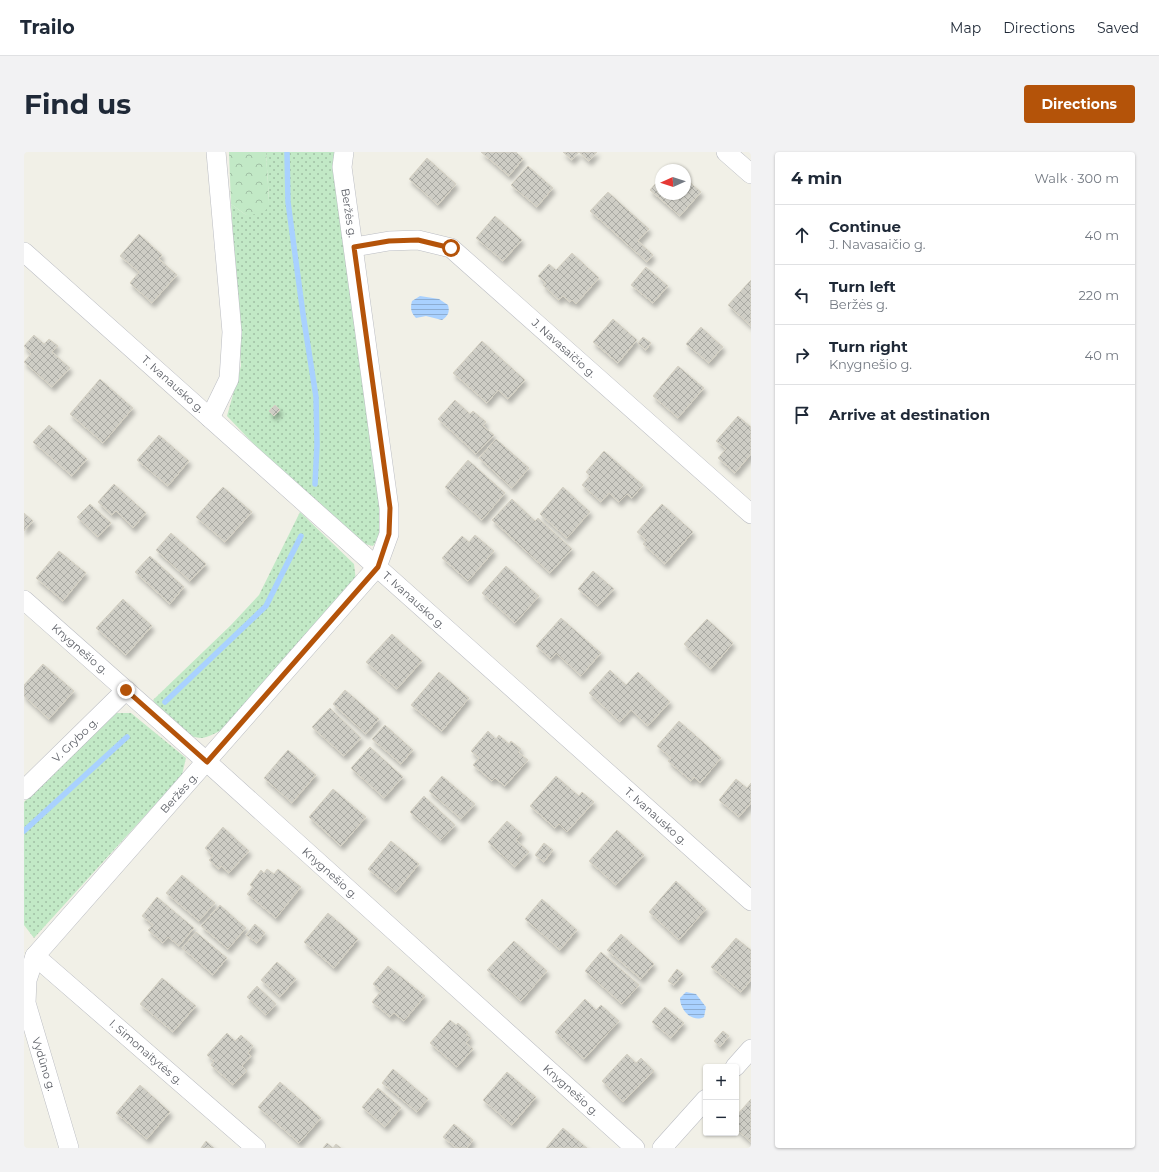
<!DOCTYPE html>
<html lang="en">
<head>
<meta charset="utf-8">
<style>
  body { margin:0; font-family:Montserrat,sans-serif; background:#f2f2f3; color:#1f2937 }
  .controls { position:absolute; right:12px; bottom:12px; display:grid; overflow:hidden; border-radius:4px; box-shadow:0 1px 3px #0004 }
  .controls button { width:36px; height:36px; display:grid; place-items:center; padding:0; border:0; border-bottom:1px solid #e0e1e3; background:#fff; color:#1f2937; font:20px sans-serif }
  .compass { position:absolute; left:631px; top:12px; width:36px; height:36px; border-radius:50%; background:#fff; box-shadow:0 1px 3px #0004; rotate:267deg }
  .stop { position:absolute; width:12px; height:12px; margin:-9px; border:3px solid #b45309; border-radius:50%; background:#fff }
  .stop.end { background:#b45309; border-color:#fff; box-shadow:0 1px 4px #0008 }
  .list { margin:0; padding:0; list-style:none }
  h2 { display:flex; justify-content:space-between; align-items:center; height:52px; margin:0; padding:0 16px; font-size:17px }
  h2 small { font-size:13px; font-weight:400; color:#747a83 }
  .list li { display:grid; grid-template-columns:26px 1fr auto; gap:12px; align-items:center; box-sizing:border-box; height:60px; padding:0 16px; border-top:1px solid #e0e1e3 }
  .list b { display:block; font-size:15px; white-space:nowrap }
  .list p { margin:0; font-size:13px; white-space:nowrap; color:#747a83 }
  .list em { font-size:13px; font-style:normal; color:#747a83 }
  .icon { flex:none; width:22px; height:22px; fill:none; stroke:currentColor; stroke-width:2; stroke-linecap:round; stroke-linejoin:round }
  .map { position:relative; flex:none; width:727px; height:996px; overflow:hidden; border-radius:4px }
  header { display:flex; align-items:center; gap:24px; box-sizing:border-box; height:56px; padding:0 20px; background:#fff; border-bottom:1px solid #e0e1e3 }
  header strong { font-size:19px }
  nav { display:flex; gap:22px; margin-inline-start:auto; font-size:14px }
  .intro { display:flex; align-items:center; justify-content:space-between; box-sizing:border-box; height:96px; padding:0 24px }
  h1 { margin:0; font-size:28px }
  .button { padding:10px 18px; border-radius:4px; background:#b45309; color:#fff; font-size:14px; font-weight:700 }
  main { display:flex; gap:24px; padding:0 24px }
  aside { flex:1; background:#fff; border-radius:4px; box-shadow:0 1px 3px #0004 }
  .map>svg:first-child { display:block }
  .grass { fill:url(#grass-dots) }
  .forest { fill:url(#forest-crowns) }
  .water { fill:url(#water-rules) }
  .lines { fill:none; stroke-linecap:round; stroke-linejoin:round }
  .stream { stroke:#a9d1ff; stroke-width:5.5 }
  .building { fill:url(#building-cross-hatch); stroke:#d6d2c4; filter:url(#shadow) }
  .street-casing { stroke:#bbbdc3; stroke-width:20 }
  .street { stroke:#fff; stroke-width:19 }
  .route { stroke:#b45309; stroke-width:5 }
  .labels { text-anchor:middle; dominant-baseline:central; stroke-width:4; stroke-linejoin:round; paint-order:stroke }
  .street-label { font-size:11px; fill:#5e6168; stroke:#fff }
</style>
</head>
<body>
<header>
<strong>Trailo</strong>
<nav><a>Map</a><a>Directions</a><a>Saved</a></nav>
</header>
<div class="intro"><h1>Find us</h1><a class="button">Directions</a></div>
<main>
<div class="map">
<svg width="727" height="996" viewBox="0 0 727 996">
  <defs>
    <pattern id="grass-dots" width="8" height="8" patternUnits="userSpaceOnUse"><rect width="8" height="8" fill="#c2e9c6"/><path d="M2 2h.1M6 6h.1" fill="none" stroke="#a1c0a5" stroke-width="1.8" stroke-linecap="round"/></pattern>
    <pattern id="forest-crowns" width="20" height="18" patternUnits="userSpaceOnUse"><rect width="20" height="18" fill="#c2e9c6"/><path d="M2 6a3 3 0 1 1 6 0M12 15a3 3 0 1 1 6 0" fill="none" stroke="#a1c0a5"/></pattern>
    <pattern id="water-rules" width="6" height="5" patternUnits="userSpaceOnUse"><rect width="6" height="5" fill="#a9d1ff"/><path d="M0 2.5h6" fill="none" stroke="#8dadd2"/></pattern>
    <pattern id="building-cross-hatch" width="8" height="8" patternUnits="userSpaceOnUse"><rect width="8" height="8" fill="#cecdc5"/><path d="M0 0l8 8M0 8l8-8" fill="none" stroke="#aaaaa4"/></pattern>
    <filter id="shadow"><feDropShadow dx="2.5" dy="4.5" stdDeviation="2" flood-color="#0004"/></filter>
  </defs>
  <rect width="100%" height="100%" fill="#f1f0e7"/>
  <g class="grass">
    <path d="M242 0H311L356 355 355 384 349 394 337 391 243 306 203 264 217 214 207 52 222 63 245 50Z"/>
    <path d="M276 360 330 412 332 429 200 577C193 580 183 586 177 586 156 585 140 564 129 548L207 473 235 443Z"/>
    <path d="M91 561H107L162 606 158 623 10 786 0 773V650Z"/>
  </g>
  <path class="forest" d="M205 0H242L245 50 242 58 233 62 222 63 207 52Z"/>
  <g class="water">
    <path d="M396 144 415 147 424 153C426 160 424 164 418 168L402 164 392 166C387 161 386 156 388 149Z"/>
    <path d="M662 840 672 842 682 855 680 865C668 871 656 858 656 846Z"/>
  </g>
  <g class="lines">
    <g class="stream">
      <path d="M263 0 264 50 279 162 292 245 293 293 291 332"/>
      <path d="M141 550 242 454 277 384"/>
      <path d="M0 679 103 585"/>
    </g>
  </g>
  <g class="building">
    <path d="M457 0H492L499 7 485 24Z"/>
    <path d="M539 0H573L565 9 555 0 548 8Z"/>
    <path d="M403 6 432 32 414 53 385 27Z"/>
    <path d="M504 14 529 36 513 55 487 33Z"/>
    <path d="M637 25V42H661V26L677 40 656 64 626 38Z"/>
    <path d="M584 40 625 77 614 89 629 103 623 110 566 59Z"/>
    <path d="M471 64 498 88 479 109 452 86Z"/>
    <path d="M115 82 138 103 135 107 153 123 128 151 106 131 115 120 96 104Z"/>
    <path d="M548 101 575 126 552 152 548 148 546 150 539 144 535 148 519 133 522 131 514 124 525 112 532 118Z"/>
    <path d="M622 115 644 134 629 151 607 133Z"/>
    <path d="M727 128V174L704 153Z"/>
    <path d="M589 167 613 188 594 211 569 190Z"/>
    <path d="M677 175 699 195 685 211 662 192Z"/>
    <path d="M10 183 20 192 25 187 34 194 28 200 46 216 28 235 0 210 7 202 0 194Z"/>
    <path d="M619 185 627 191 622 198 614 191Z"/>
    <path d="M458 189 501 228 484 247 474 238 463 251 429 221Z"/>
    <path d="M654 214 680 236 654 266 629 244Z"/>
    <path d="M76 227 109 256 79 291 46 262Z"/>
    <path d="M431 248 446 262 449 259 462 270 459 274 470 283 452 302 414 267Z"/>
    <path d="M251 253 256 258 250 264 245 259Z"/>
    <path d="M714 264 727 275V302L711 321 694 306 702 297 692 289Z"/>
    <path d="M25 273 63 307 48 324 9 290Z"/>
    <path d="M135 283 165 309 144 334 113 308Z"/>
    <path d="M472 287 505 316 488 336 455 306Z"/>
    <path d="M580 299 619 333 608 346 603 342 595 350 585 341 577 350 558 333 566 324 562 320Z"/>
    <path d="M444 308 481 341 458 368 421 335Z"/>
    <path d="M90 332 122 361 109 376 92 359 88 363 74 350Z"/>
    <path d="M199 335 228 360 201 390 172 365Z"/>
    <path d="M539 335 566 360 543 386 516 362Z"/>
    <path d="M488 347 511 369 514 366 548 397 526 421 468 368Z"/>
    <path d="M66 352 87 371 74 385 53 365Z"/>
    <path d="M638 352 669 380 641 412 619 392 622 388 613 380Z"/>
    <path d="M0 361 9 369 0 379Z"/>
    <path d="M147 381 182 412 166 429 132 398Z"/>
    <path d="M451 383 470 399 444 429 418 406 438 384 445 390Z"/>
    <path d="M35 399 62 421 39 449 12 426Z"/>
    <path d="M126 404 160 435 146 452 111 420Z"/>
    <path d="M482 414 515 444 491 471 458 441Z"/>
    <path d="M569 419 590 437 574 454 554 437Z"/>
    <path d="M99 447 128 474 102 503 72 476Z"/>
    <path d="M537 466 577 501 557 524 532 501 527 507 512 494Z"/>
    <path d="M683 467 709 491 687 517 660 492Z"/>
    <path d="M368 482 398 509 373 537 342 510Z"/>
    <path d="M19 512 50 539 25 567 0 544V533Z"/>
    <path d="M586 518 602 533 614 520 646 550 624 574 607 558 596 570 565 541Z"/>
    <path d="M415 520 445 546 418 579 387 553Z"/>
    <path d="M321 538 355 567 342 582 309 552Z"/>
    <path d="M306 556 337 586 320 604 288 575Z"/>
    <path d="M655 569 697 606 676 631 670 625 667 629 644 609 647 606 633 594Z"/>
    <path d="M361 573 389 598 377 612 348 587Z"/>
    <path d="M464 579 472 587 475 583 485 592 487 589 497 597 494 600 504 608 481 634 471 626 468 629 449 613 455 606 447 599Z"/>
    <path d="M346 595 379 625 360 646 327 616Z"/>
    <path d="M264 598 292 623 268 651 240 626Z"/>
    <path d="M418 624 451 652 437 667 405 639Z"/>
    <path d="M532 624 555 644 558 640 570 650 543 680 535 672 531 676 506 654Z"/>
    <path d="M712 627 723 636 727 631V651L715 665 695 648Z"/>
    <path d="M309 637 342 665 317 694 285 665Z"/>
    <path d="M400 644 431 673 417 688 386 660Z"/>
    <path d="M483 669 498 682 492 688 505 700 491 715 464 690Z"/>
    <path d="M199 675 225 699 205 721 197 714 195 717 185 708 189 704 181 696Z"/>
    <path d="M593 678 620 703 592 733 565 709Z"/>
    <path d="M367 689 395 712 372 740 344 717Z"/>
    <path d="M520 691 529 698 520 710 511 703Z"/>
    <path d="M243 717 250 722 254 717 277 735 252 766 223 742 229 735 226 733 237 718 240 721Z"/>
    <path d="M158 723 191 751 175 769 142 741Z"/>
    <path d="M652 729 682 757 655 788 625 760Z"/>
    <path d="M133 745 170 776 155 794 144 785 139 791 124 778 129 773 118 764Z"/>
    <path d="M518 747 553 778 536 798 501 767Z"/>
    <path d="M196 753 222 776 204 797 177 774Z"/>
    <path d="M304 761 334 787 310 816 280 790Z"/>
    <path d="M231 772 241 781 233 791 222 783Z"/>
    <path d="M172 780 203 806 189 823 158 796Z"/>
    <path d="M597 782 630 812 617 827 583 798Z"/>
    <path d="M712 786 727 798V828L717 840 687 815Z"/>
    <path d="M490 789 523 819 497 849 463 818Z"/>
    <path d="M577 800 615 833 598 852 561 819Z"/>
    <path d="M253 810 272 827 256 845 237 828Z"/>
    <path d="M364 814 401 844 380 869 370 861 366 865 348 850 357 839 349 832Z"/>
    <path d="M653 817 659 822 650 833 644 829Z"/>
    <path d="M138 826 172 854 149 880 116 852Z"/>
    <path d="M233 834 252 852 242 863 223 845Z"/>
    <path d="M561 847 572 858 577 853 595 869 560 907 531 880Z"/>
    <path d="M641 855 660 871 647 886 628 870Z"/>
    <path d="M426 868 432 873 434 871 444 880 442 882 447 886 442 891 449 897 433 915 406 891Z"/>
    <path d="M699 879 705 884 696 895 690 889Z"/>
    <path d="M203 881 211 889 217 883 229 894 224 901 227 904 218 914 223 919 209 933 187 913 190 909 183 903Z"/>
    <path d="M603 902 612 911 617 906 630 919 599 950 578 929Z"/>
    <path d="M369 917 404 947 393 960 358 931Z"/>
    <path d="M483 920 512 945 488 973 459 948Z"/>
    <path d="M256 930 297 966 275 991 234 955Z"/>
    <path d="M116 933 146 960 123 987 92 961Z"/>
    <path d="M354 936 377 956 361 975 338 955Z"/>
    <path d="M727 947V990L712 977V964Z"/>
    <path d="M430 972 449 988 443 996H432L419 985Z"/>
    <path d="M539 976 563 996H522Z"/>
    <path d="M182 989 190 996H177Z"/>
    <path d="M303 991 309 996 312 992 317 996H299Z"/>
  </g>
  <g class="lines">
    <g class="street-casing">
      <g id="street">
        <path d="M702 0 727 22"/>
        <path d="M330 95 365 89 394 88 427 96 727 362"/>
        <path d="M0 100 727 749"/>
        <path d="M186 266 205 227 208 180 192 0"/>
        <path d="M0 448 183 610 611 996"/>
        <path d="M0 638 102 538"/>
        <path d="M11 804 232 996"/>
        <path d="M711 915 727 897"/>
        <path d="M45 996 2 851 3 828 11 804 353 415 365 382V356L318 15 320 0"/>
        <path d="M638 996 682 947"/>
      </g>
    </g>
    <use href="#street" class="street"/>
  </g>
  <g class="lines">
    <path class="route" d="M102 538 183 610 354 415 365 382 366 356 330 95 365 89 394 88 427 96"/>
  </g>
  <g class="labels">
    <g class="street-label">
      <text transform="translate(325 61) rotate(81)">Beržės g.</text>
      <text transform="translate(540 196) rotate(42)">J. Navasaičio g.</text>
      <text transform="translate(149 232) rotate(42)">T. Ivanausko g.</text>
      <text transform="translate(390 448) rotate(42)">T. Ivanausko g.</text>
      <text transform="translate(56 497) rotate(41)">Knygnešio g.</text>
      <text transform="translate(51 588) rotate(-44)">V. Grybo g.</text>
      <text transform="translate(155 641) rotate(-48)">Beržės g.</text>
      <text transform="translate(632 664) rotate(42)">T. Ivanausko g.</text>
      <text transform="translate(306 721) rotate(42)">Knygnešio g.</text>
      <text transform="translate(122 900) rotate(41)">I. Simonaitytės g.</text>
      <text transform="translate(20 912) rotate(73)">Vydūno g.</text>
      <text transform="translate(547 938) rotate(42)">Knygnešio g.</text>
    </g>
  </g>
</svg>
<div class="controls">
<button>+</button>
<button>−</button>
</div>
<svg class="compass" viewBox="-18 -18 36 36"><path d="M0-13l5 13h-10z" fill="#e53935"/><path d="M0 13l5-13h-10z" fill="#747a83"/></svg>
<div class="stop" style="left:427px;top:96px"></div>
<div class="stop end" style="left:102px;top:538px"></div>
</div>
<aside>
<h2>4 min<small>Walk · 300 m</small></h2>
<ul class="list">
<li><svg class="icon" aria-label="ahead" viewBox="0 0 24 24"><path d="M12 20V5M6 11l6-6 6 6"/></svg><div><b>Continue</b><p>J. Navasaičio g.</p></div><em>40 m</em></li>
<li><svg class="icon" aria-label="left" viewBox="0 0 24 24"><path d="M17 20v-9H6M10 6l-5 5 5 5"/></svg><div><b>Turn left</b><p>Beržės g.</p></div><em>220 m</em></li>
<li><svg class="icon" aria-label="right" viewBox="0 0 24 24"><path d="M7 20v-9h11M14 6l5 5-5 5"/></svg><div><b>Turn right</b><p>Knygnešio g.</p></div><em>40 m</em></li>
<li><svg class="icon" aria-label="arrive" viewBox="0 0 24 24"><path d="M6 21V4h12l-3 4 3 4H6"/></svg><div><b>Arrive at destination</b></div></li>
</ul>
</aside>
</main>
</body>
</html>
